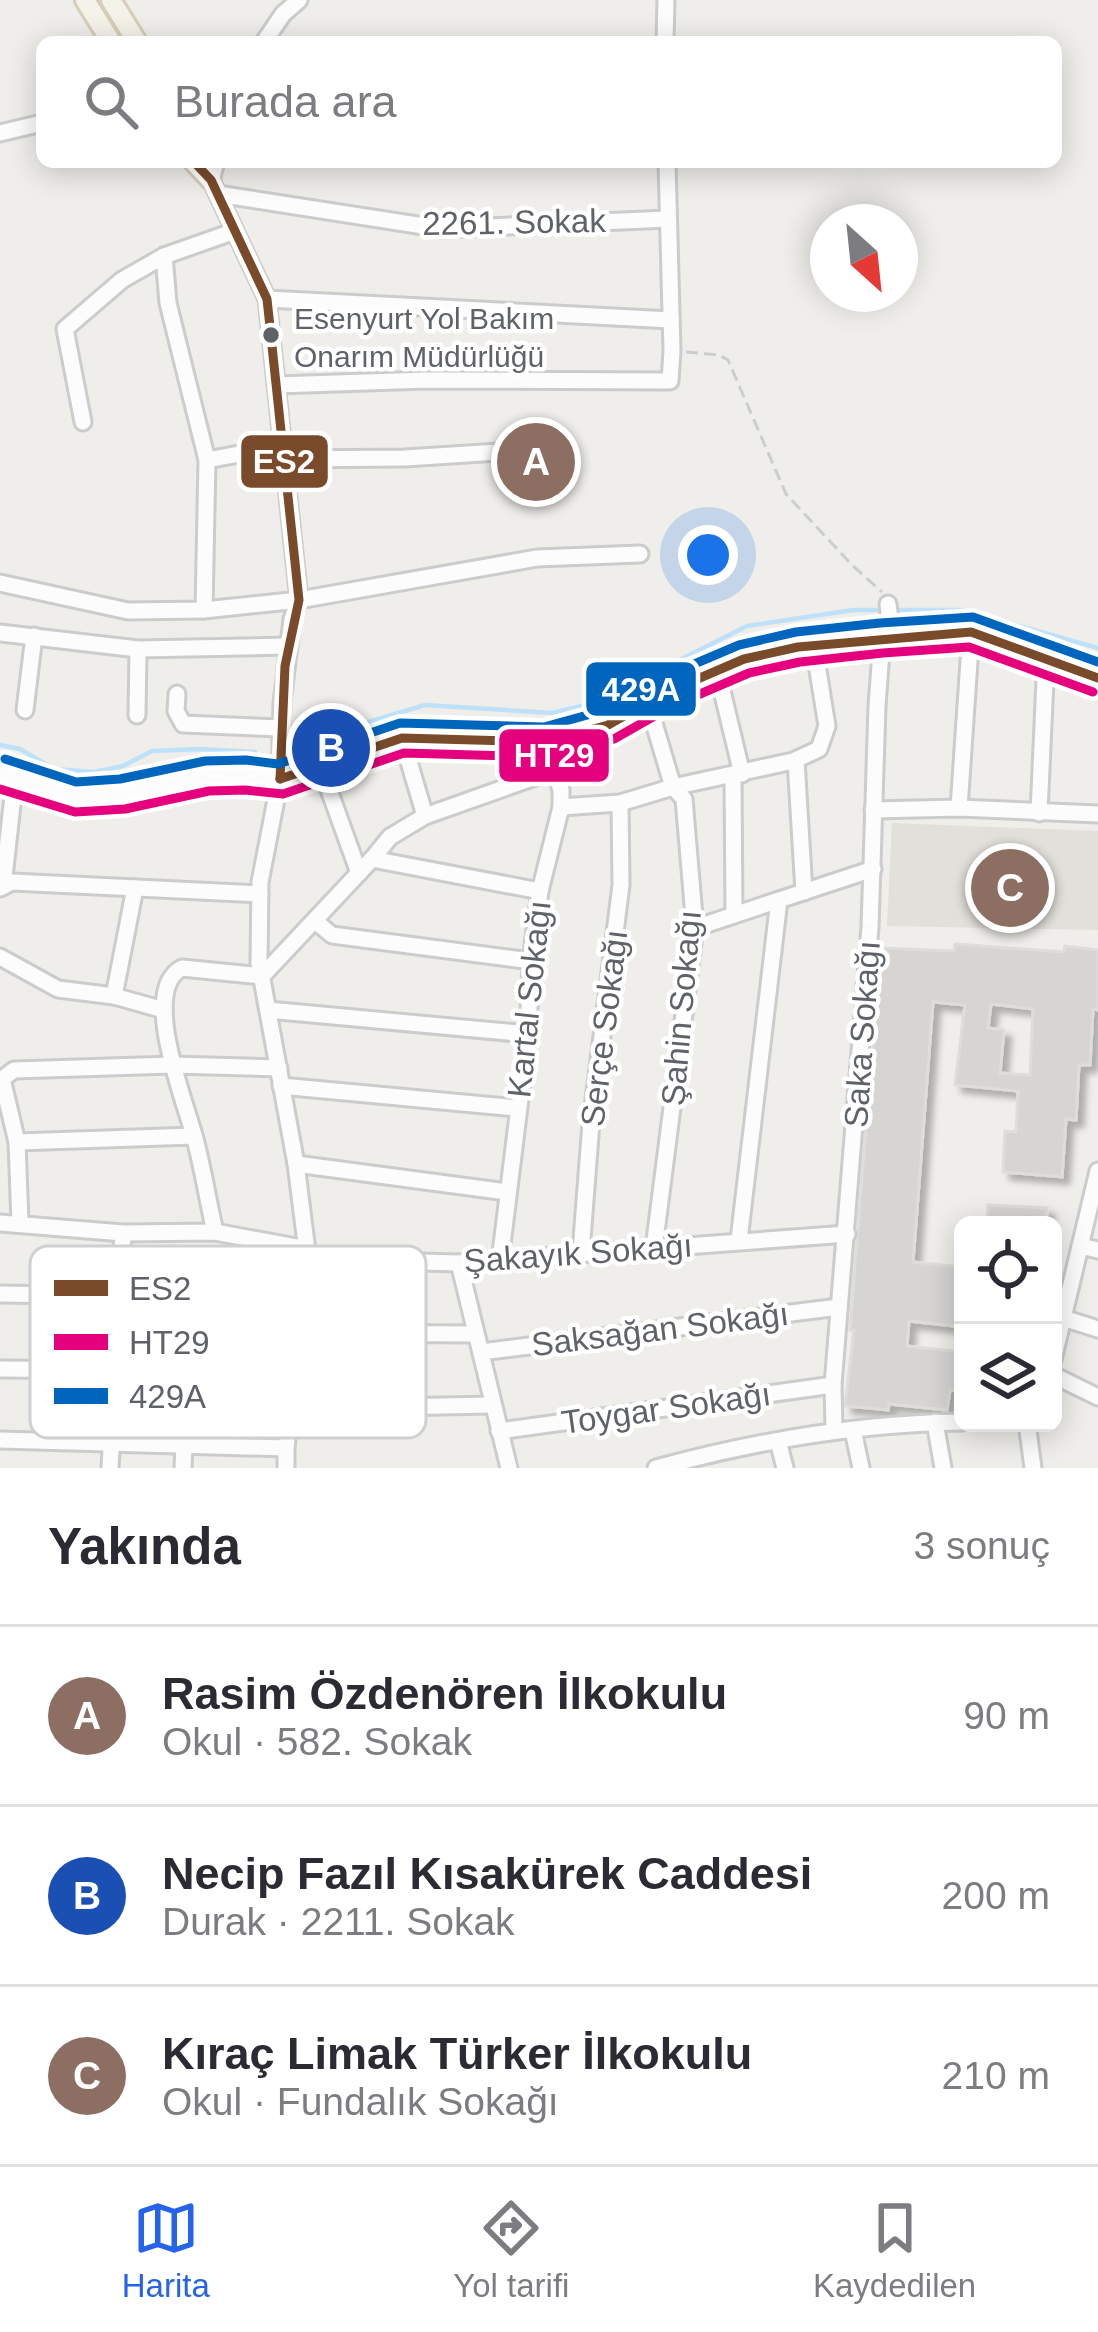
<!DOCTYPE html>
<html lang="tr">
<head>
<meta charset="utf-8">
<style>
  body { margin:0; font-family:Arial,sans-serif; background:#f2f2f3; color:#2b2b33 }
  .controls { position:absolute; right:36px; bottom:36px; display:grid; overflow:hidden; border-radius:18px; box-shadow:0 6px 30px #0003 }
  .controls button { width:108px; height:108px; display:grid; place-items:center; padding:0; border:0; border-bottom:3px solid #e1e1e2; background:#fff; color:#2b2b33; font:60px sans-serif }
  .compass { position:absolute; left:810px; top:204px; width:108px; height:108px; border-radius:50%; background:#fff; box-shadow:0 6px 30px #0003; rotate:153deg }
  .you { position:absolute; left:708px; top:555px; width:42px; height:42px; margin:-30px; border:9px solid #fff; border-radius:50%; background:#1a73e8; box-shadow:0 0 0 18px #1a73e833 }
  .badge { display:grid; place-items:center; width:78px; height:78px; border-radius:50%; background:#2563eb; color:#fff; font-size:39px; font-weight:700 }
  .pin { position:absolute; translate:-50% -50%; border:6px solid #fff; box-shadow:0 3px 12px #0006 }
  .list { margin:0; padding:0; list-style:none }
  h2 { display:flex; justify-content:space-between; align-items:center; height:156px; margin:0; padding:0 48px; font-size:51px }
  h2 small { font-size:39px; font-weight:400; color:#7c7c81 }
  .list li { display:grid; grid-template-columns:78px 1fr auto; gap:36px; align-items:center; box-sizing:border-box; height:180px; padding:0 48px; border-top:3px solid #e1e1e2 }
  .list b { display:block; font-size:45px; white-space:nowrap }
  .list p { margin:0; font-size:39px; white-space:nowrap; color:#7c7c81 }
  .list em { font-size:39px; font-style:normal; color:#7c7c81 }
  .icon { flex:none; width:66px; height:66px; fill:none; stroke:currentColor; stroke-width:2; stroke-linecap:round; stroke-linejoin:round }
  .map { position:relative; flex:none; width:1098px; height:1468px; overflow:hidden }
  .search { position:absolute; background:#fff; box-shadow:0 6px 30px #0003; left:36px; right:36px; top:36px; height:132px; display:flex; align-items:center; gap:30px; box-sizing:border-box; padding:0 42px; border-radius:18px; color:#7c7c81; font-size:45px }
  .sheet { height:696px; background:#fff }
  nav { display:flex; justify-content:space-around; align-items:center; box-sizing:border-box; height:168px; border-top:3px solid #e1e1e2; background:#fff; font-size:33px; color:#7c7c81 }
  nav a { display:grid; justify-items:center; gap:6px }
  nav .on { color:#2563eb }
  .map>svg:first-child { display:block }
  .education { fill:#e2e0da }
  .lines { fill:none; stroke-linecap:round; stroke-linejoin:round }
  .stream { stroke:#bfe0f9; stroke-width:4.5 }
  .building { fill:#d6d5d3; stroke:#deddd9; stroke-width:3; fill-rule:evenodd; filter:url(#shadow) }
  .minor-casing { stroke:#cbcccc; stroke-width:21 }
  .major-casing { stroke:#d7ceb8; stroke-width:24 }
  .path { stroke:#cacfcc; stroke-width:3; stroke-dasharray:12 6; stroke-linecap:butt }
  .minor { stroke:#fdfcfc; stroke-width:15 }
  .major { stroke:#f4f2e9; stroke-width:18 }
  .bus-1-casing { stroke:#fff; stroke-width:18 }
  .bus-2-casing { stroke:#fff; stroke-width:18 }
  .bus-3-casing { stroke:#fff; stroke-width:18 }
  .bus-1 { stroke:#7a4b2a; stroke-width:9 }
  .bus-2 { stroke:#e5007d; stroke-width:9 }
  .bus-3 { stroke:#0065bd; stroke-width:9 }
  .bus-dot { fill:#5f6368; stroke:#fff; stroke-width:4.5 }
  .labels { text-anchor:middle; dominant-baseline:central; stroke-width:9; stroke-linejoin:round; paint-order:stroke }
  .bus-label { font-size:30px; fill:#5f6368; stroke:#fff; text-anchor:start }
  .street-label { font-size:33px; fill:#5f6368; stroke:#fff }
  .key { fill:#fff; stroke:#cfd0d2; stroke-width:3 }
  .key-label { font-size:33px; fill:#5f6368 }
  .line-badge { stroke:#fff; stroke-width:4.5 }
  .badge-label { font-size:33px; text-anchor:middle; font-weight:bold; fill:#fff }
</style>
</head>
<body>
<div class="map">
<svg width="1098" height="1468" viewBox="0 0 1098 1468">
  <defs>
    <filter id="shadow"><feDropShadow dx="7" dy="7" stdDeviation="3" flood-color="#0004"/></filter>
  </defs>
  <rect width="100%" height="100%" fill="#efeeea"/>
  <path class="education" d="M892 823 1098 831V930L887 926Z"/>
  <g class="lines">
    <g class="stream">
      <path d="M893 610H964L1098 648"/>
      <path d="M295 744 425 705 552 713 594 703 747 626 853 610H882"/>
      <path d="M0 745 20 749 54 769 94 772 123 766 152 751 199 749 255 752"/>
    </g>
  </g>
  <g class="building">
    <path d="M955 944 1064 952 1065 946 1098 950V1010L1093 1009 1090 1065H1079L1076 1120 1066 1119 1062 1177 1003 1172 1005 1131 1016 1132 1018 1091 955 1085 965 1005 933 1002 913 1262 963 1267V1327L909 1321 907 1346 963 1352V1391L950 1390 947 1410 889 1404 888 1410 845 1406 854 1330H850L880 948 954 951ZM991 1004 1033 1009 1030 1075 1000 1073 1004 1030 988 1028Z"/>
    <path d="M988 1205 1047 1208 1046 1225H998V1222L987 1221Z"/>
  </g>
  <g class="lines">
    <g class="minor-casing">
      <g id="minor">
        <path d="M264 42 283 14 299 0"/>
        <path d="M665 42 666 0"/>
        <path d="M0 133 42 123"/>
        <path d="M216 162 211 180 267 299 299 600 292 619 282 704 280 779 260 882 259 963 296 1164 308 1259 306 1333 294 1380 286 1448V1468"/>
        <path d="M218 194 443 229 668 219"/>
        <path d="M164 256 168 303 207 460 204 610"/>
        <path d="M267 299 671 320"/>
        <path d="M276 385 427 380 670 381 672 351 667 162"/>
        <path d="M83 422 65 329 122 280 164 256 235 231"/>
        <path d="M283 459 405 458 561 448"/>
        <path d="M207 460 282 446"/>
        <path d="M0 583 128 611 204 610 299 600 537 558 640 554"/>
        <path d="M888 604 892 637"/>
        <path d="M0 633 138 649 289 646"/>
        <path d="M717 670 742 774"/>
        <path d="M177 694 176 711 183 724 281 728"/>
        <path d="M648 703 673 787 684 799 695 928 654 1248"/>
        <path d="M25 710 34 636"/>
        <path d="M137 715 138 649"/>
        <path d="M402 738 425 816"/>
        <path d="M796 760 804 892"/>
        <path d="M320 765 359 873"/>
        <path d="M0 773 74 797 122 794 207 776 246 775 280 779 402 738 546 742 608 725 665 693 744 659 798 647 882 638 971 632 1098 678"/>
        <path d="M733 776 734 915"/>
        <path d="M561 807 620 803 673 787 793 761 819 749 827 726 814 646"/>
        <path d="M959 808 971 632"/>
        <path d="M873 810 959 808 1098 814"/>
        <path d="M1039 813 1046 658"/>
        <path d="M372 859 540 891"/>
        <path d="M3 886 15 778"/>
        <path d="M0 888 12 882 260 894"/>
        <path d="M315 921 332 935 531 961"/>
        <path d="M695 928 779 900"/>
        <path d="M0 957 58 989 114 996 135 888"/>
        <path d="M114 996 164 1010"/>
        <path d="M268 1010 528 1034"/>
        <path d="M281 1086 517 1108"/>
        <path d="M17 1142 194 1136"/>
        <path d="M296 1164 507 1192"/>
        <path d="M0 1223 123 1233 215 1232 307 1249"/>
        <path d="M20 1223 17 1142 2 1079 14 1070 172 1065 279 1068"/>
        <path d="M215 1232C208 1201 203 1169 195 1139 186 1103 139 990 182 968L262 976 372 859 390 837 425 816 555 770"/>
        <path d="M739 1240 779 900 873 869"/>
        <path d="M1080 1246 1098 1250"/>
        <path d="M581 1252 591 1123 621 885 620 803"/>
        <path d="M308 1259 459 1263 847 1234"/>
        <path d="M500 1261 528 1034 531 961 540 891 561 807V790L546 742"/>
        <path d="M459 1263 509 1468"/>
        <path d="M0 1294 119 1296 306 1307"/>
        <path d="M1063 1318 1098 1329"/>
        <path d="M306 1333 475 1334"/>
        <path d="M481 1352 839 1307"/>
        <path d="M1053 1360 1098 1171"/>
        <path d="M0 1369 115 1370 294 1380"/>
        <path d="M1053 1375 1098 1397"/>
        <path d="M291 1409 492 1405"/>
        <path d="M935 1422 943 1468"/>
        <path d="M1027 1423 1033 1468"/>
        <path d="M834 1430 833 1385 870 927 877 706 882 638"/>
        <path d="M853 1430 861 1468"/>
        <path d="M499 1431 833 1385"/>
        <path d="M0 1440 286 1448"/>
        <path d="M778 1441 785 1468"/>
        <path d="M110 1468 123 1233"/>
        <path d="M183 1468 184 1445"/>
        <path d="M656 1468C756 1441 860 1423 963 1422"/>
      </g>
    </g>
    <g class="major-casing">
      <g id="major">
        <path d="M85 0 111 42"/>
        <path d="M111 0 137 42"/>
        <path d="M194 162 211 180"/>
      </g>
    </g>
    <path class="path" d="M686 352 719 355 728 360 786 494 852 565 882 592"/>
    <use href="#minor" class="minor"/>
    <use href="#major" class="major"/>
    <g class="bus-1-casing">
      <g id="bus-1">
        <path d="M194 162 211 180 267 299 299 600 285 666 280 779"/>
        <path d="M280 779 402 738 546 742 608 725 665 693 744 659 798 647 971 632 1098 678"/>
      </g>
    </g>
    <g class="bus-2-casing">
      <path id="bus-2" d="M0 789 75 812 125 809 209 791 245 790 283 794 404 753 549 757 614 739 672 706 749 673 800 662 883 653 969 647 1093 692"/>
    </g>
    <g class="bus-3-casing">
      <path id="bus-3" d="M5 759 76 782 120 779 205 761 246 760 278 764 400 723 544 727 602 711 659 679 739 645 796 632 880 623 973 617 1098 662"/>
    </g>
    <use href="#bus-1" class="bus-1"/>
    <use href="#bus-2" class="bus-2"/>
    <use href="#bus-3" class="bus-3"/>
  </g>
  <circle class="bus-dot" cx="271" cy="335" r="10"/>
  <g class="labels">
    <g class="bus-label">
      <text x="294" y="318">Esenyurt Yol Bakım<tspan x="294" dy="38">Onarım Müdürlüğü</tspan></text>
    </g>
    <g class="street-label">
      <text transform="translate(514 222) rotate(-1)">2261. Sokak</text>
      <text transform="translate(529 999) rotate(-84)">Kartal Sokağı</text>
      <text transform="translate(681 1008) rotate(-85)">Şahin Sokağı</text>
      <text transform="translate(604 1028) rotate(-83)">Serçe Sokağı</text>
      <text transform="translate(862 1034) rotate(-86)">Saka Sokağı</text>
      <text transform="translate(578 1253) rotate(-4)">Şakayık Sokağı</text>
      <text transform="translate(660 1329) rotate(-7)">Saksağan Sokağı</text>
      <text transform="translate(666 1408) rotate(-8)">Toygar Sokağı</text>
    </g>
  </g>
  <rect x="30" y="1246" width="396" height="192" rx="18" class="key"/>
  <rect x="54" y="1280" width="54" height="16" fill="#7a4b2a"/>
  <rect x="54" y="1334" width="54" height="16" fill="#e5007d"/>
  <rect x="54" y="1388" width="54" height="16" fill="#0065bd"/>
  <g class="key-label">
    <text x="129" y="1300">ES2</text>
    <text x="129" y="1354">HT29</text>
    <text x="129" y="1408">429A</text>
  </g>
  <g class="line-badge">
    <rect x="239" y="433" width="91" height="57" rx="12" fill="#7a4b2a"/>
    <rect x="584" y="660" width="114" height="58" rx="12" fill="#0065bd"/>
    <rect x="497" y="727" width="114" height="57" rx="12" fill="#e5007d"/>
  </g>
  <g class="badge-label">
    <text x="284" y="473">ES2</text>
    <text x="641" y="701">429A</text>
    <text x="554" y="767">HT29</text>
  </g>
</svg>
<div class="controls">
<button><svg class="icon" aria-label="locate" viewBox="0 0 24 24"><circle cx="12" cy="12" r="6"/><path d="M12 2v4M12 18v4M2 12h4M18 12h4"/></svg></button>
<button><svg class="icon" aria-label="layers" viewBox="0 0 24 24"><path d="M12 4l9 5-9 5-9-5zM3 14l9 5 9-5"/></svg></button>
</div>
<svg class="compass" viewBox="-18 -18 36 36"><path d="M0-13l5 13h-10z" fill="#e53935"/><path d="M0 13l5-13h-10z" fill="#7c7c81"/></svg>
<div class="you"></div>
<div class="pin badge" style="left:536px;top:462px;background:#8d6e63">A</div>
<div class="pin badge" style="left:331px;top:748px;background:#1a4fb4">B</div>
<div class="pin badge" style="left:1010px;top:888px;background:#8d6e63">C</div>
<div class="search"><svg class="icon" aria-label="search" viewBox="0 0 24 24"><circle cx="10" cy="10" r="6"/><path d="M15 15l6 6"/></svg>Burada ara</div>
</div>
<section class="sheet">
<h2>Yakında<small>3 sonuç</small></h2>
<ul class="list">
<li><span class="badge" style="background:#8d6e63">A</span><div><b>Rasim Özdenören İlkokulu</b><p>Okul · 582. Sokak</p></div><em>90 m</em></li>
<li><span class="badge" style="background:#1a4fb4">B</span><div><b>Necip Fazıl Kısakürek Caddesi</b><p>Durak · 2211. Sokak</p></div><em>200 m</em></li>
<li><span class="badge" style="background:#8d6e63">C</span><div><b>Kıraç Limak Türker İlkokulu</b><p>Okul · Fundalık Sokağı</p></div><em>210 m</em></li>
</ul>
</section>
<nav>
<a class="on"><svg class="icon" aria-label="map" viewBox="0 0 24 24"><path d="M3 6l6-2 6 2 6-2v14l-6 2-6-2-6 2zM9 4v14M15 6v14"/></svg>Harita</a>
<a><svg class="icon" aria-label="directions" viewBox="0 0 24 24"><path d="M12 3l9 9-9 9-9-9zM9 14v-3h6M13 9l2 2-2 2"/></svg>Yol tarifi</a>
<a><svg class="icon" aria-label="saved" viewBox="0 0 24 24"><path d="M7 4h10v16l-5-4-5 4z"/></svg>Kaydedilen</a>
</nav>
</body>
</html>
